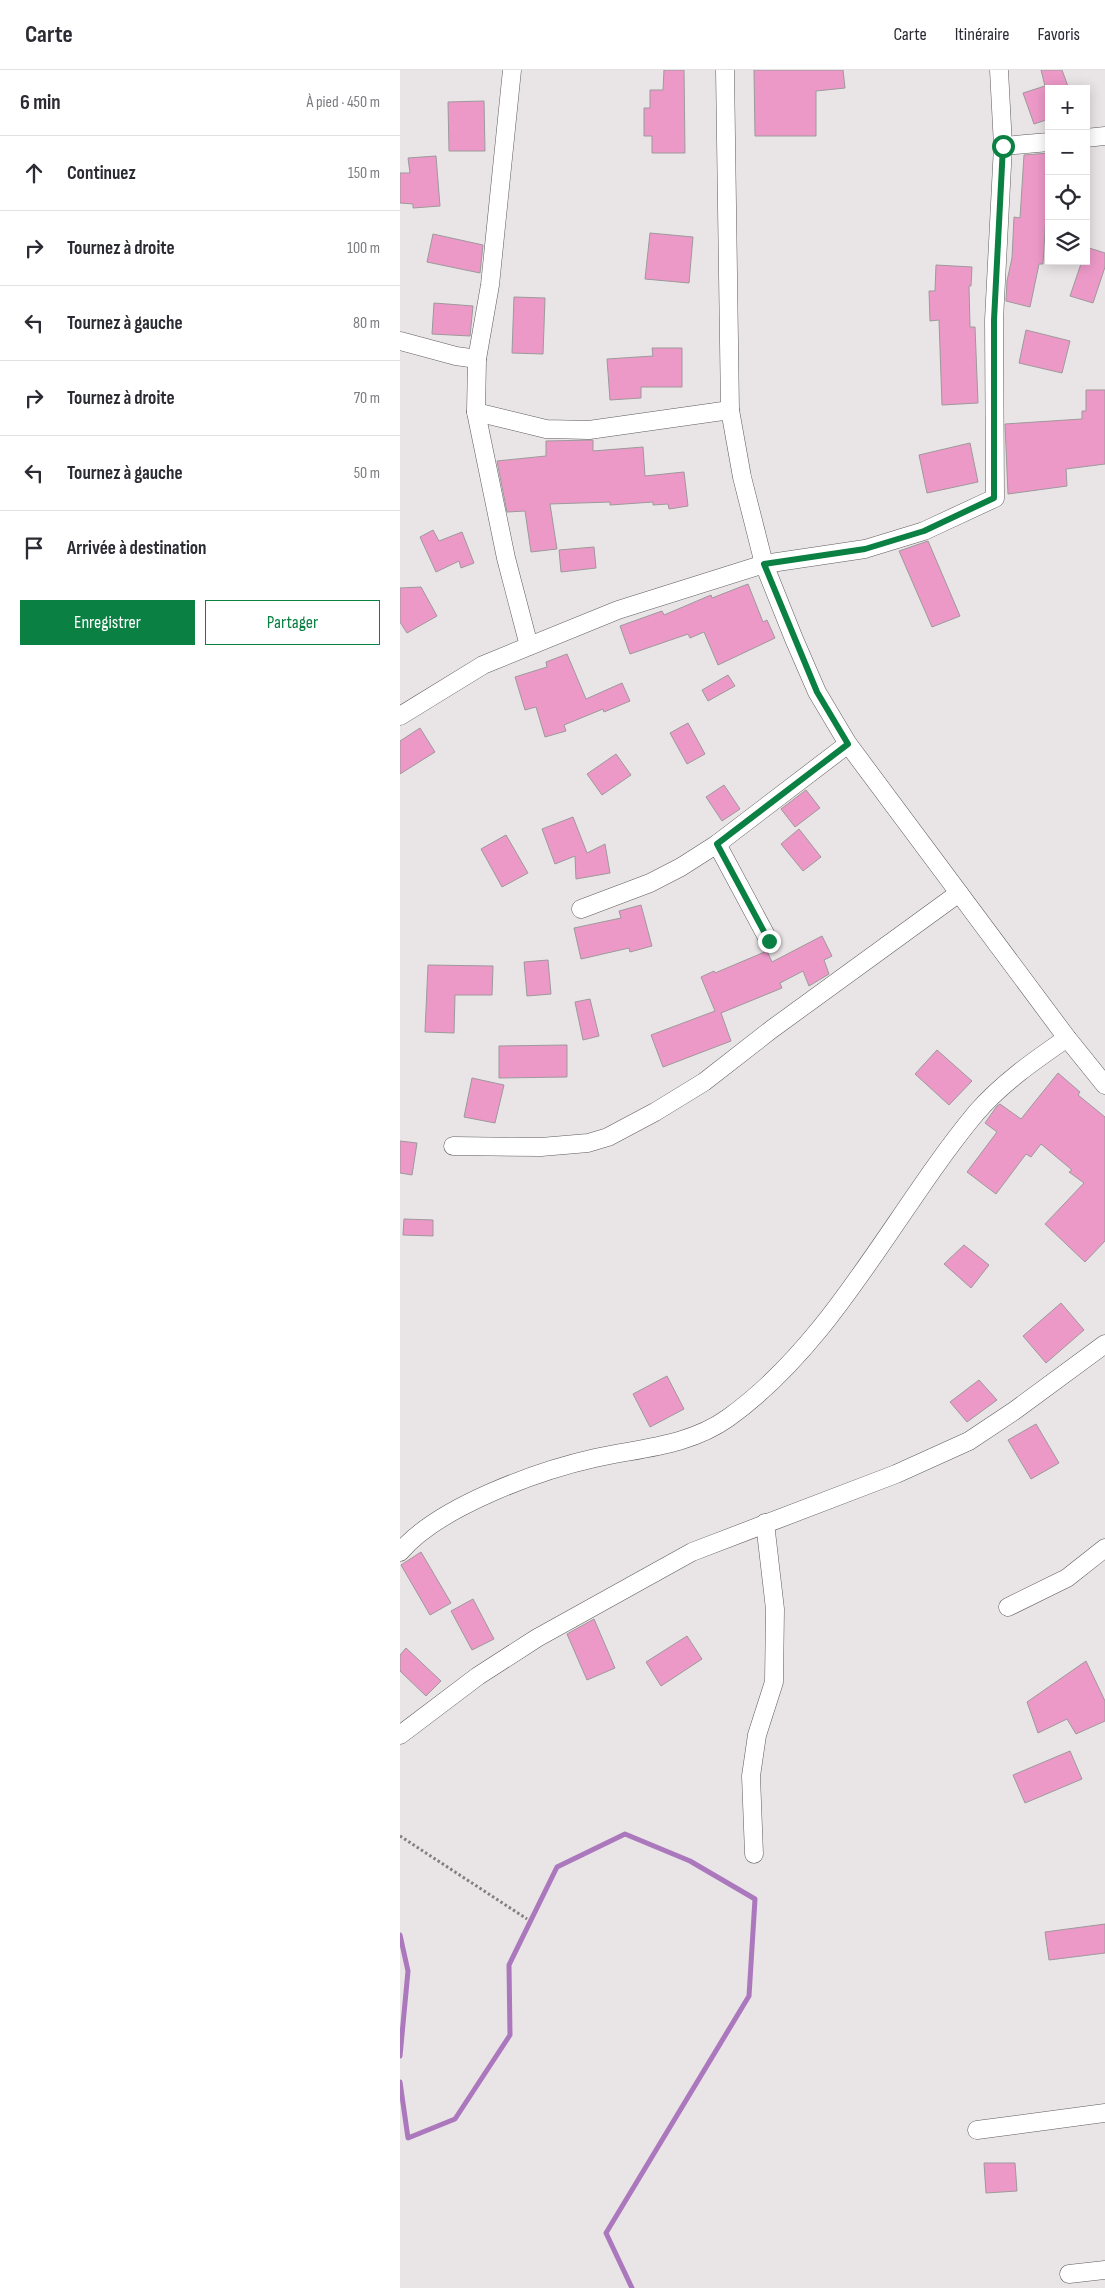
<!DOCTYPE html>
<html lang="fr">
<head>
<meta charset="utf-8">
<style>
  body { margin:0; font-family:"Sofia Sans Condensed",sans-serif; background:#f7f7f7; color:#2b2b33 }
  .controls { position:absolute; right:15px; top:15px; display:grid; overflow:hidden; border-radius:0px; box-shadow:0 2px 12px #0003 }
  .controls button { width:45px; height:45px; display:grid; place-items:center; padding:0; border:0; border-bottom:1px solid #e1e1e2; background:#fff; color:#2b2b33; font:25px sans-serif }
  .stop { position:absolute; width:15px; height:15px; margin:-11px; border:4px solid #0b8043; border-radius:50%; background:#fff }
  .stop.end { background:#0b8043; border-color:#fff; box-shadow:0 1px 5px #0008 }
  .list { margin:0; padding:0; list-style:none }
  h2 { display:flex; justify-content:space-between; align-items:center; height:65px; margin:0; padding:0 20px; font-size:21px }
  h2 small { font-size:16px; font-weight:400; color:#7c7c81 }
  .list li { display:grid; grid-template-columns:32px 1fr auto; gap:15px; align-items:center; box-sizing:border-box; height:75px; padding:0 20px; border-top:1px solid #e1e1e2 }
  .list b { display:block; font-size:19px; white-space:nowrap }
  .list em { font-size:16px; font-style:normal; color:#7c7c81 }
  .actions { display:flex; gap:10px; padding:15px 20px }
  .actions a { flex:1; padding:11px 0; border:1px solid #0b8043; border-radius:0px; text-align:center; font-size:18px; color:#0b8043 }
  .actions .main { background:#0b8043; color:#fff }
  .icon { flex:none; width:28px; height:28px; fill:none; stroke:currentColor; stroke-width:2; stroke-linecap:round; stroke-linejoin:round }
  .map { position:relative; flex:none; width:705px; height:2218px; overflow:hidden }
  header { display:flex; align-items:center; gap:30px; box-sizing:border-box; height:70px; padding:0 25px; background:#fff; border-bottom:1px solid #e1e1e2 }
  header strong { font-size:24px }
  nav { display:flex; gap:28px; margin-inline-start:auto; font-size:18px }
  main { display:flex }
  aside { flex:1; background:#fff }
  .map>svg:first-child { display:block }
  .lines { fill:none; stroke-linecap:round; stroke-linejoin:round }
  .stream { stroke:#ab77bd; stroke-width:5 }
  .building { fill:#ed99c8; stroke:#9d999b }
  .minor-casing { stroke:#5f5c5c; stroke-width:19 }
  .path { stroke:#837f80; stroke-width:3; stroke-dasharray:2.5 2.5; stroke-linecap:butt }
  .minor { stroke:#fff; stroke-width:18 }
  .route { stroke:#0b8043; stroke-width:6 }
</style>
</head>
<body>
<header>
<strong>Carte</strong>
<nav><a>Carte</a><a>Itinéraire</a><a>Favoris</a></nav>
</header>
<main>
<aside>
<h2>6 min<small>À pied · 450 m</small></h2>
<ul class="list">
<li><svg class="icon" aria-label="ahead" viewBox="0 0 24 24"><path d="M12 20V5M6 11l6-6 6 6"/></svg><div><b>Continuez</b></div><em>150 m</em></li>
<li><svg class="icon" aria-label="right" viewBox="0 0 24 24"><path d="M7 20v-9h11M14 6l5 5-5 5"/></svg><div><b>Tournez à droite</b></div><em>100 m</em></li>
<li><svg class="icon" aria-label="left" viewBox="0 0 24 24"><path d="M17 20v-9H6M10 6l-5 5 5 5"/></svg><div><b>Tournez à gauche</b></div><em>80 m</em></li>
<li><svg class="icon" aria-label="right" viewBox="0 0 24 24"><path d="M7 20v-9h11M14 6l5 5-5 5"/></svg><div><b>Tournez à droite</b></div><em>70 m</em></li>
<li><svg class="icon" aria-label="left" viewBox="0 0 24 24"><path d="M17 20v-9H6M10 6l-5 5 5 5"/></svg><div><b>Tournez à gauche</b></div><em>50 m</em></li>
<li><svg class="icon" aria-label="arrive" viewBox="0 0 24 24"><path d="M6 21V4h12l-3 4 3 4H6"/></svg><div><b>Arrivée à destination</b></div></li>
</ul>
<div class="actions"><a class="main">Enregistrer</a><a>Partager</a></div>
</aside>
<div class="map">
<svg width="705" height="2218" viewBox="0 0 705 2218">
  <rect width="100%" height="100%" fill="#e9e4e5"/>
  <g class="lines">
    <g class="stream">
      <path d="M0 1865 8 1901 0 1986"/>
      <path d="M0 2012 8 2068 55 2049 110 1965 109 1895 157 1797 225 1764 290 1791 355 1829 349 1926 206 2163 232 2218"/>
    </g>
  </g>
  <g class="building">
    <path d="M264 0H284L285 83H252V66H244V38H250V20H263Z"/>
    <path d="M354 0H443L445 18 416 21V66H355Z"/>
    <path d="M641 0H662L669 19H649V49L634 54 623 23 645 16Z"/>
    <path d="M84 31 85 81H49L48 32Z"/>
    <path d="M649 83V144H646L643 194H639L630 237 606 231 607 211 612 188 614 147 620 148 624 85Z"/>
    <path d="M36 86 40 136 13 138V134L0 133V103H10L8 88Z"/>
    <path d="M250 163 293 167 289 213 245 209Z"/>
    <path d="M33 164 83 175 80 203 27 192Z"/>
    <path d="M686 177 705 183V197L693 233 670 226 682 191H686Z"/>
    <path d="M536 195 572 197 571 216H569L570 257H575L578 333 542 335 539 250 530 251 529 221H535Z"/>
    <path d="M114 227 145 228 143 284 112 283Z"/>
    <path d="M34 233 73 236 70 266 32 264Z"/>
    <path d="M626 260 670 271 662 303 619 293Z"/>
    <path d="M252 278H282V317H241V328L210 330 207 289 253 286Z"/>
    <path d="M686 320H705V394L666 399 667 416 608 424 605 354 682 349V341H686Z"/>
    <path d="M193 370V381L243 377 245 406 284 402 288 436 269 439 268 434 253 435V432L210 435V432L150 434 157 479 131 482 125 441 107 442 97 391 146 386V371Z"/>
    <path d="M570 373 578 412 527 423 519 385Z"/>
    <path d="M33 460 39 471 62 462 74 493 61 498 59 491 36 502 20 467Z"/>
    <path d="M528 471 560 546 532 557 499 481Z"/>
    <path d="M194 477 196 498 161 502 159 480Z"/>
    <path d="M348 514 363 552 367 550 375 568 318 595 304 562 290 568 288 564 230 584 220 556 262 541 264 545 311 525 312 528Z"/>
    <path d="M21 517 37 546 7 563 0 552V518Z"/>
    <path d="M167 584 186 629 222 613 230 631 204 642 203 639 164 655 166 661 145 667 136 637 125 640 115 607 147 597 146 592Z"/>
    <path d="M328 605 335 616 308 631 302 620Z"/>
    <path d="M288 653 305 684 287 694 270 663Z"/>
    <path d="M20 658 35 682 0 704V671Z"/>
    <path d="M216 684 231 705 202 725 187 704Z"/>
    <path d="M324 715 340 739 322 751 306 727Z"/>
    <path d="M406 720 420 738 395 757 381 739Z"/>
    <path d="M173 747 187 783 205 774 210 803 176 809 175 786 155 794 142 759Z"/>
    <path d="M399 759 421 787 403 801 381 774Z"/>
    <path d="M106 765 128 803 102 817 81 779Z"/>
    <path d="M241 835 252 876 230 882 229 878 181 889 174 858 221 848 219 841Z"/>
    <path d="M422 866 432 886 424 890 429 904 409 916 403 901 380 913 382 918 321 943 331 971 263 997 251 965 315 941 301 907 314 901 315 903 367 881 372 892Z"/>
    <path d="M148 890 151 924 127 926 124 892Z"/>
    <path d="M28 895 93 896 92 925H55L54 963 25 962Z"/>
    <path d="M190 929 199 966 183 970 175 932Z"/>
    <path d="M167 975V1007L99 1008V976Z"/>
    <path d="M537 980 572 1011 549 1035 515 1004Z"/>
    <path d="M658 1003 680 1022 678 1025 705 1047V1171L685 1192 645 1154 684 1113 669 1102 672 1100 641 1074 631 1087 626 1084 596 1124 567 1102 597 1062 585 1053 597 1036 600 1034 621 1049Z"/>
    <path d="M72 1008 104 1015 95 1053 64 1047Z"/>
    <path d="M0 1071 17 1073 12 1105 0 1103Z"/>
    <path d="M4 1149 33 1150V1166L3 1165Z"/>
    <path d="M564 1175 589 1195 571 1218 544 1194Z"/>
    <path d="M661 1233 684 1260 646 1293 623 1266Z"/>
    <path d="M267 1306 284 1339 250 1357 233 1324Z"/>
    <path d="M579 1310 597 1330 567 1352 550 1332Z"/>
    <path d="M636 1354 659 1393 631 1409 608 1370Z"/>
    <path d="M21 1482 51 1533 30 1545 1 1495Z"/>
    <path d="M73 1529 94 1569 72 1580 51 1541Z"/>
    <path d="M194 1549 215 1598 187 1610 167 1564Z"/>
    <path d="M287 1566 302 1589 261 1616 246 1592Z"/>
    <path d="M6 1578 41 1611 26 1626 0 1601V1585Z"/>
    <path d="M686 1591 705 1631V1651L676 1664 667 1649 638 1663 627 1632Z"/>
    <path d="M670 1681 682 1709 625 1733 613 1705Z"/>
    <path d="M705 1854V1883L649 1890 645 1862Z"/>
    <path d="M584 2093H615L617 2121 586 2123Z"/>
  </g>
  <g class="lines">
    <g class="minor-casing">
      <g id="minor">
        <path d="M112 0 90 215 77 289 76 342 106 488 129 576"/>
        <path d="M325 0 330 340 342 407 364 494 394 569 417 622 448 674 667 968 705 1015"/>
        <path d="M686 68 705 66"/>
        <path d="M603 76 649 72"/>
        <path d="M0 271 56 286 77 289"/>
        <path d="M76 342 146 359 189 360 330 340"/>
        <path d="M0 646 83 595 218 540 364 494 465 479 524 461 595 428 594 250 603 76 599 0"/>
        <path d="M317 774 369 871"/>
        <path d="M181 839 250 813 281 797 317 774 448 674"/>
        <path d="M53 1076 141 1077 188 1073 208 1067 255 1042 304 1012 372 959 559 823"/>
        <path d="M0 1482C38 1437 137 1401 195 1388 240 1378 289 1376 328 1348 434 1272 494 1142 576 1043 602 1013 635 990 667 968"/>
        <path d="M608 1537 667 1508 705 1478"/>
        <path d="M0 1665 78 1606 137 1568 292 1482 496 1404 569 1371 614 1341 705 1274"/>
        <path d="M354 1784 351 1706 357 1665 374 1612 375 1539 365 1453"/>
        <path d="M577 2060 705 2043"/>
        <path d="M669 2204 705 2200"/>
      </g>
    </g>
    <path class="path" d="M0 1766 127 1849"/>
    <use href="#minor" class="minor"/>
  </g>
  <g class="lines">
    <path class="route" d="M369 871 317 774 448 674 417 622 364 494 465 479 524 461 594 428V250L603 76"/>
  </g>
</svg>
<div class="controls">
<button>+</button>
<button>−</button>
<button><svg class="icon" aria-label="locate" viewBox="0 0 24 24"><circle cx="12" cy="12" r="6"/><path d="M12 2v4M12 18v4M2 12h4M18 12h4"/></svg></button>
<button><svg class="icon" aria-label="layers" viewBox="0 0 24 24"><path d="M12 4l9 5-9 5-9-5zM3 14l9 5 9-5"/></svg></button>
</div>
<div class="stop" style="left:603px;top:76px"></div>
<div class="stop end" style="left:369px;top:871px"></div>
</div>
</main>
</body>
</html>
